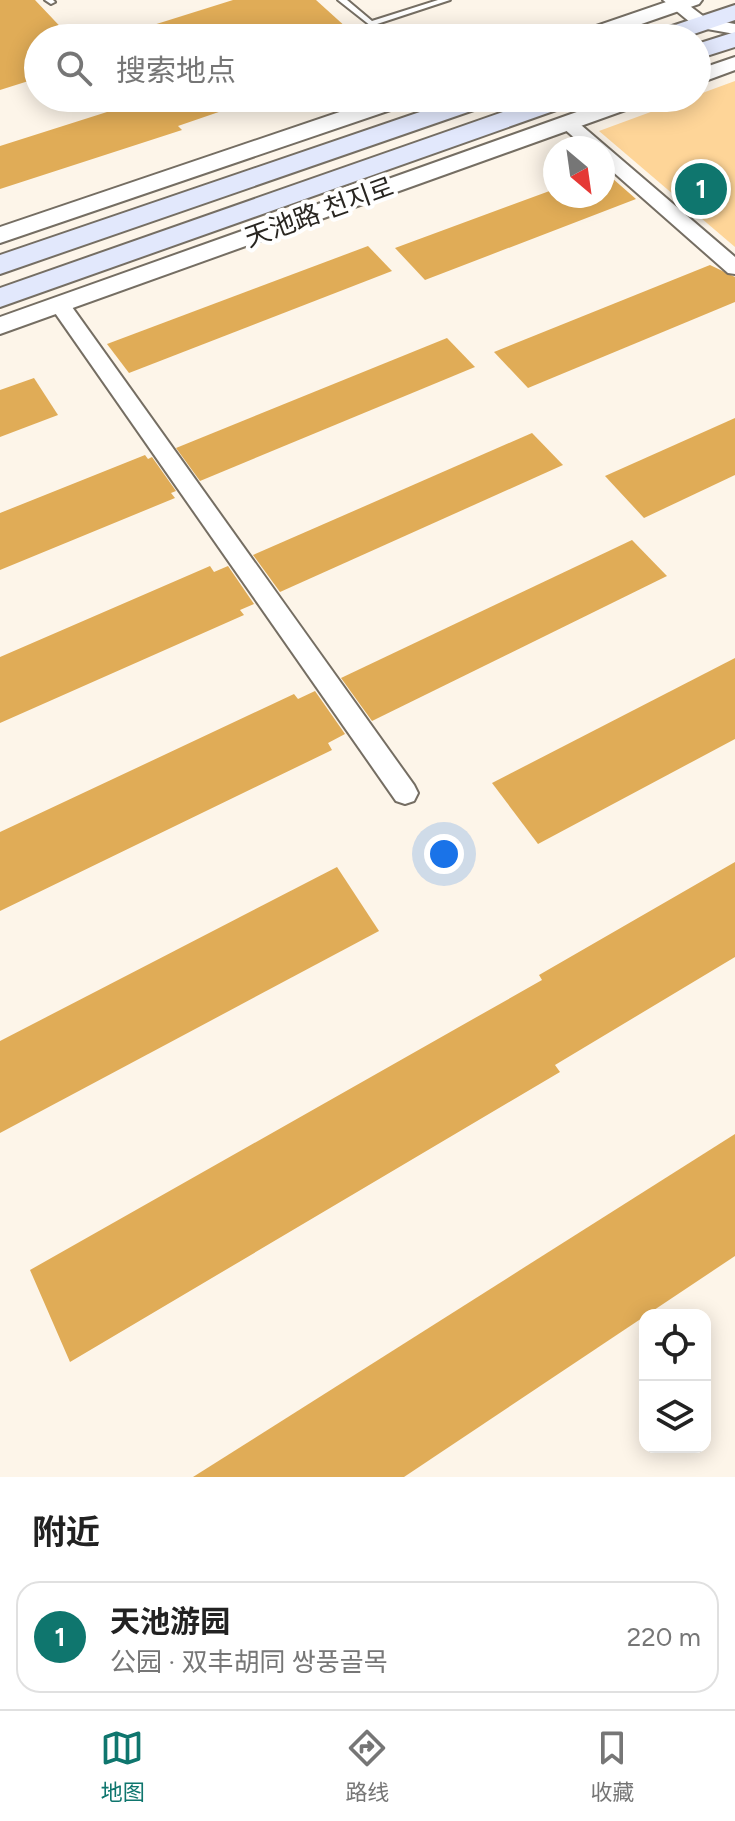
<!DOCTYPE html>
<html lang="zh">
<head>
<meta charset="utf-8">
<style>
  body { margin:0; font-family:Figtree,"Noto Sans SC","Noto Sans KR",sans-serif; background:#f2f2f2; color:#222 }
  .controls { position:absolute; right:24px; bottom:24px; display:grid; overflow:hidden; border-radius:16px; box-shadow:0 4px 20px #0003 }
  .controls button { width:72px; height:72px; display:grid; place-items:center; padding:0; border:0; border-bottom:2px solid #e0e0e0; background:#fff; color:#222; font:40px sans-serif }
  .compass { position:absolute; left:543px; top:136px; width:72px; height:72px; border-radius:50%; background:#fff; box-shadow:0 4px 20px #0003; rotate:151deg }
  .you { position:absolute; left:444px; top:854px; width:28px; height:28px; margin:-20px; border:6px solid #fff; border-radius:50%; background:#1a73e8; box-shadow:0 0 0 12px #1a73e833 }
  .badge { display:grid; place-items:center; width:52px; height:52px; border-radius:50%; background:#0f766e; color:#fff; font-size:26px; font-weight:700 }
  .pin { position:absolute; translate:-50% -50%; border:4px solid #fff; box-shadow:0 2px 8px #0006 }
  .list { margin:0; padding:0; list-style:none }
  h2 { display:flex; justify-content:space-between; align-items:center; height:104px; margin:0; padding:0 32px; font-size:34px }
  h2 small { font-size:26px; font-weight:400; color:#767676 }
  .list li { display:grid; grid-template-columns:52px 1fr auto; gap:24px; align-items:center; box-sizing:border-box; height:112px; margin:0 16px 16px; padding:0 16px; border:2px solid #e0e0e0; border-radius:24px }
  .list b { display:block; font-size:30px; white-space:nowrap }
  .list p { margin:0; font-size:26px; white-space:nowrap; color:#767676 }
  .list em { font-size:26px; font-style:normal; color:#767676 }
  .icon { flex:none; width:44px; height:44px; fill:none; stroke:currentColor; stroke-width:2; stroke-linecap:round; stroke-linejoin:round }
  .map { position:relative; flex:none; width:735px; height:1477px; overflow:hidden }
  .search { position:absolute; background:#fff; box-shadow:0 4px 20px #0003; left:24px; right:24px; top:24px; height:88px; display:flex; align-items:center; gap:20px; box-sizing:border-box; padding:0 28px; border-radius:44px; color:#767676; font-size:30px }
  .sheet { height:232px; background:#fff }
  nav { display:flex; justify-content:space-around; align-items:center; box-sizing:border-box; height:112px; border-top:2px solid #e0e0e0; background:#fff; font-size:22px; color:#767676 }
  nav a { display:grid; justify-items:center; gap:4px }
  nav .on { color:#0f766e }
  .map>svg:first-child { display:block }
  .green { fill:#fed598 }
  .building { fill:#e0ac57 }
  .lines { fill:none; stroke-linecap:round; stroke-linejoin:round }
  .service-casing { stroke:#756e63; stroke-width:4 }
  .minor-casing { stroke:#756e63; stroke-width:4 }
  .tertiary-casing { stroke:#756e63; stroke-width:4 }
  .secondary-casing { stroke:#756e63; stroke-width:4 }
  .service { fill:#fff; fill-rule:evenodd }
  .minor { fill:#fff; fill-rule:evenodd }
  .tertiary { fill:#fff; fill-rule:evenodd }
  .secondary { fill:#e2e8fc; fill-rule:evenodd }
  .labels { text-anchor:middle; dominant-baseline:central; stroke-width:8; stroke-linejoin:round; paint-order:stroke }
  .far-street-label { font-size:26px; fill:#292621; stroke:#fff }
</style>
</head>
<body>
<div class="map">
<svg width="735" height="1477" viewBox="0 0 735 1477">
  <rect width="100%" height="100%" fill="#fdf5e9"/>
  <path class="green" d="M735 81V247L599 131Z"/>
  <g class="building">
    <path d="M0 0H35L71 38H38V78L0 90Z"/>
    <path d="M233 0H316L358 38H132L131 32Z"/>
    <path d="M151 98H245V103L178 126 182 130 0 189V146Z"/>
    <path d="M604 171 636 199 425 280 395 248 555 189V196H603Z"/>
    <path d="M368 246 392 271 129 373 107 344Z"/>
    <path d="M710 265 735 277V302L528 388 494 352Z"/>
    <path d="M447 338 475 367 200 481 176 448Z"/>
    <path d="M34 378 58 415 0 437V390Z"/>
    <path d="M735 418V475L644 518 605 476Z"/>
    <path d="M532 433 563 465 280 592 253 555Z"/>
    <path d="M145 455 148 459 152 457 176 491 171 493 175 498 0 570V513Z"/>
    <path d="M632 540 667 576 372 721 341 678Z"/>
    <path d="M210 566 214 572 228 566 254 604 240 610 244 615 0 723V657Z"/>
    <path d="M735 658V739L538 844 492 783Z"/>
    <path d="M315 691 345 734 328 743 332 750 0 911V832L294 694 298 699Z"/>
    <path d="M735 862V957L555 1065 560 1072 70 1362 30 1270 542 980 539 975Z"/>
    <path d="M337 867 379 931 0 1133V1041Z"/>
    <path d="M735 1134V1256L404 1477H193Z"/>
  </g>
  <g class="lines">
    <g class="service-casing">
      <g id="service">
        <path d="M45 0H53L55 2 51 4Z"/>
        <path d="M338 0H347L372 21 438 0H450L371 26Z"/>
      </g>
    </g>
    <g class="minor-casing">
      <g id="minor">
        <path d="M663 0H682L707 19 735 24V34L696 27Z"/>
        <path d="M568 118 574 119 735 257V274L728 273 603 163V148H586L562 127V119Z"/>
        <path d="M60 298 67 300 414 785 418 793 414 801 405 804 396 801 53 310 50 305Z"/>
      </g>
    </g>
    <g class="tertiary-casing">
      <g id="tertiary">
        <path d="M672 0H702L699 4 601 38H569L573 34Z"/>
        <path d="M735 57V70L697 84V70Z"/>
        <path d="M381 98H414L411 103 0 243V227Z"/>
        <path d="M616 98H648L645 103 0 334V317Z"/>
      </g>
    </g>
    <g class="secondary-casing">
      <g id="secondary">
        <path d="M735 5V20L682 38H647L651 33Z"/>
        <path d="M735 32V47L697 59V44Z"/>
        <path d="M461 98H497L494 103 0 274V255Z"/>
        <path d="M543 98H579L576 103 0 307V288Z"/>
      </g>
    </g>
    <use href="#service" class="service"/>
    <use href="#minor" class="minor"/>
    <use href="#tertiary" class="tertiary"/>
    <use href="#secondary" class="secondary"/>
  </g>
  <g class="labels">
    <g class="far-street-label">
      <text transform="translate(319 212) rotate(-20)">天池路 천지로</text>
    </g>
  </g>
</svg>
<div class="controls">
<button><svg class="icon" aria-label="locate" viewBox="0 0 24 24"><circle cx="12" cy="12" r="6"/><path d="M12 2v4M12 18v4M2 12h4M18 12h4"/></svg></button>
<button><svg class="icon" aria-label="layers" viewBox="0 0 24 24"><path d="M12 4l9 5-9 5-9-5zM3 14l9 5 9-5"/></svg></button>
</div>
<svg class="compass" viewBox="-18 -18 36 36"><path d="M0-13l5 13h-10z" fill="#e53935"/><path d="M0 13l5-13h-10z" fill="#767676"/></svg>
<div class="you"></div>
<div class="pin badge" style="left:701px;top:189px">1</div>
<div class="search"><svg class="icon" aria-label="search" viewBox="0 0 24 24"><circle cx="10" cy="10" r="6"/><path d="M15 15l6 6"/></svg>搜索地点</div>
</div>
<section class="sheet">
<h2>附近<small></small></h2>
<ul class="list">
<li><span class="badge">1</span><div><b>天池游园</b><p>公园 · 双丰胡同 쌍풍골목</p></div><em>220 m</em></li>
</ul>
</section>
<nav>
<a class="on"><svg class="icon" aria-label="map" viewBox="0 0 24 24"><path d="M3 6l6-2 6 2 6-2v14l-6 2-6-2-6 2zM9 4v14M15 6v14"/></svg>地图</a>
<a><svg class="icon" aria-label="directions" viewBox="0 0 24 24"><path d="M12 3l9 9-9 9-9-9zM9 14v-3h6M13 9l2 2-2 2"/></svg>路线</a>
<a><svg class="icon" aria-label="saved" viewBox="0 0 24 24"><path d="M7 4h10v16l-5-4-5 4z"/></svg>收藏</a>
</nav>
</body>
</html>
